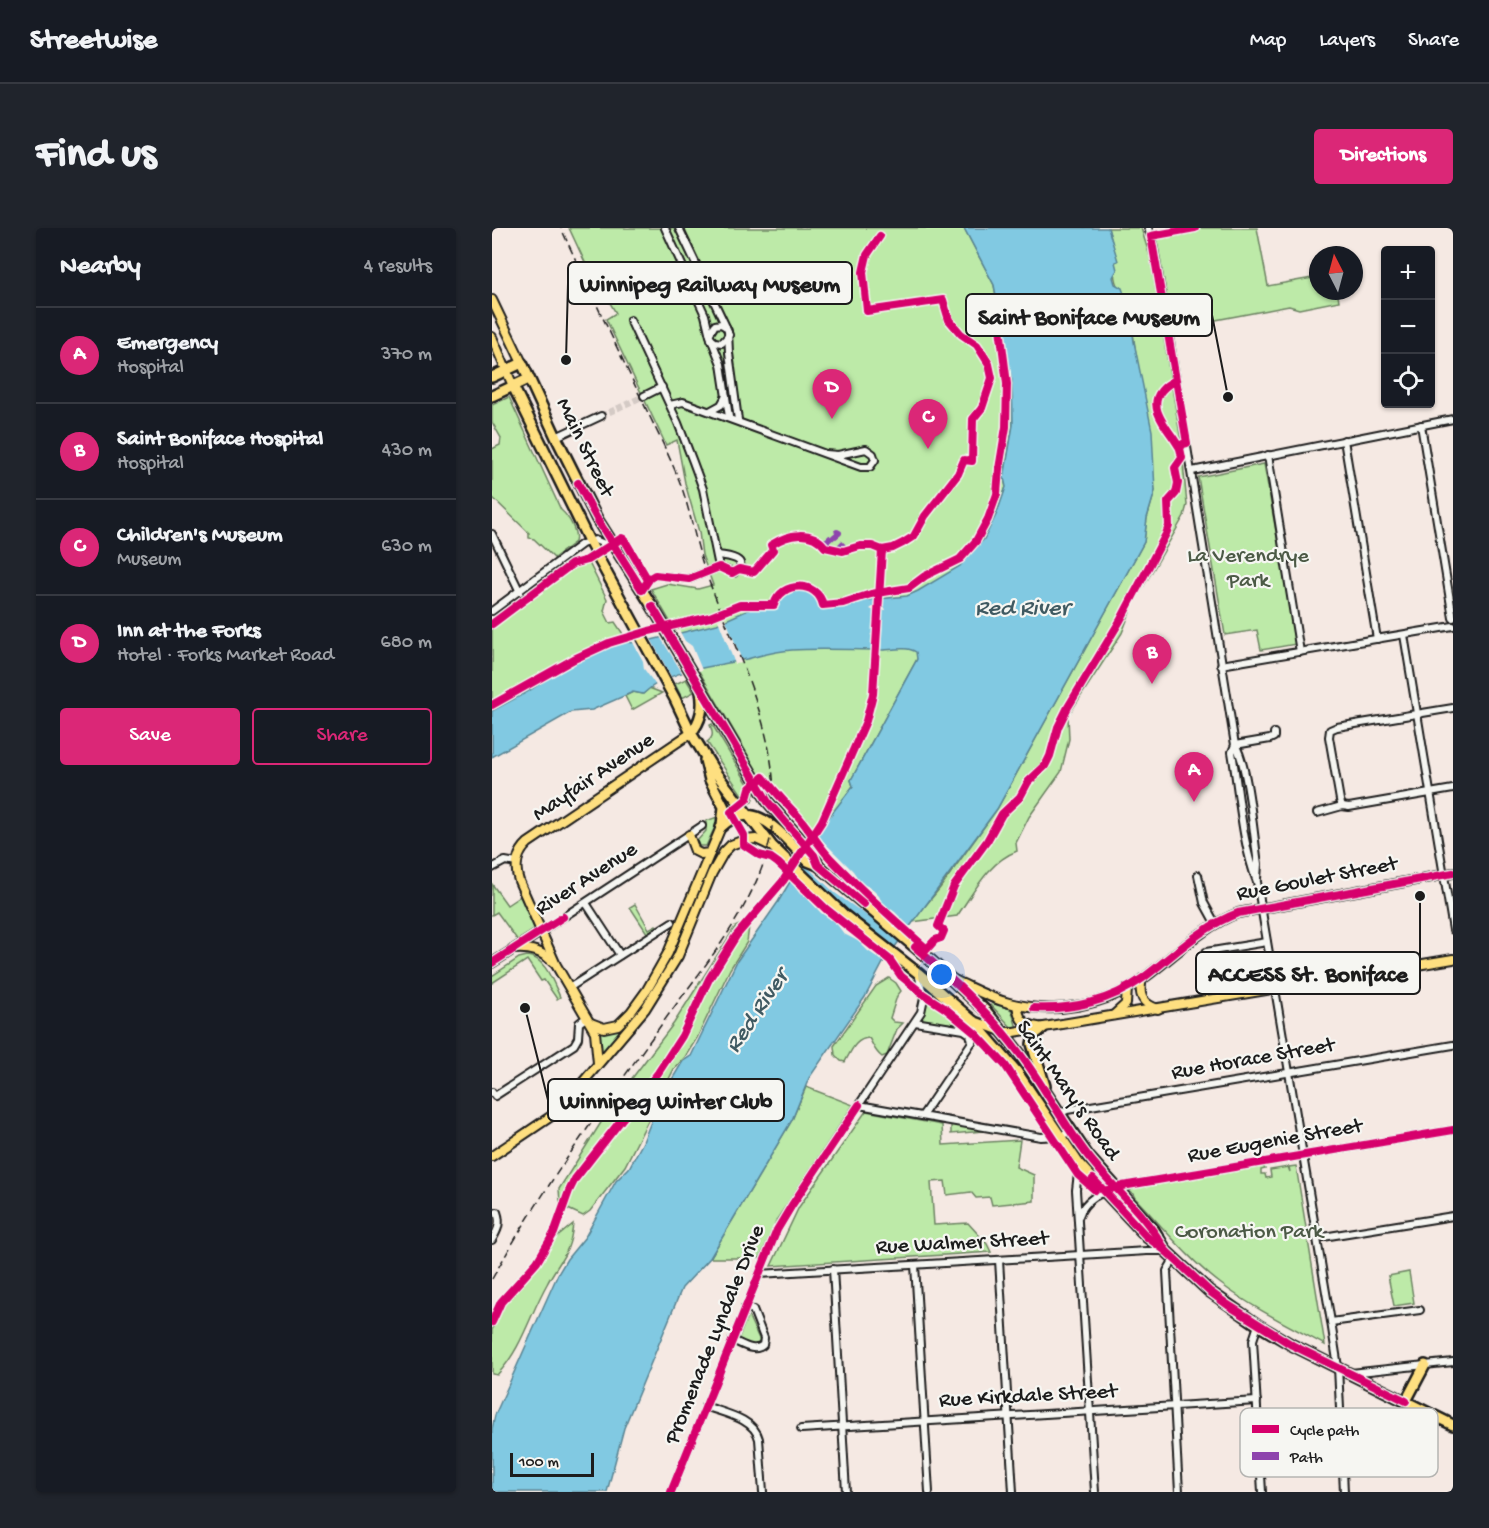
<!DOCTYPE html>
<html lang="en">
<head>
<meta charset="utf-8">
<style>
  body { margin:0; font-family:"Gochi Hand",sans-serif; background:#20242c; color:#f1f3f6 }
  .controls { position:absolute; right:18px; top:18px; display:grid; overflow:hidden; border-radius:6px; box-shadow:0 2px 4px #0004 }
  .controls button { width:54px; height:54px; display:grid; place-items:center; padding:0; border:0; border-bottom:2px solid #363941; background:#171b24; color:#f1f3f6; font:30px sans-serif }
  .compass { position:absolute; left:817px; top:18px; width:54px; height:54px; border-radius:50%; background:#171b24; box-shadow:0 2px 4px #0004; rotate:354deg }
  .scale { position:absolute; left:18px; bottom:15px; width:84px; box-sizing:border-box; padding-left:6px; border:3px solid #1c1c1c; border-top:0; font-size:16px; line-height:21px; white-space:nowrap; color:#1c1c1c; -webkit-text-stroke:4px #f6f6f2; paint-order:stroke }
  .you { position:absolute; left:450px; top:747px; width:21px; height:21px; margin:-15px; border:4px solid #fff; border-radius:50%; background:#1a73e8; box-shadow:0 0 0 9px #1a73e833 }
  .badge { display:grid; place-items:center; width:39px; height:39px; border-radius:50%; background:#db2777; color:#fff; font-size:20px; font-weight:700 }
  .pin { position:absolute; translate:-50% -50px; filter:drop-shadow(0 2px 3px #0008) }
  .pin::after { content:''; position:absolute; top:32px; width:21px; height:18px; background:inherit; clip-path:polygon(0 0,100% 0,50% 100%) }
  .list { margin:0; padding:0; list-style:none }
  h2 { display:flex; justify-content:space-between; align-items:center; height:78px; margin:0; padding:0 24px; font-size:26px }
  h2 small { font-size:20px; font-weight:400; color:#9ea1a6 }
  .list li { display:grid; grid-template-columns:39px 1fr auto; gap:18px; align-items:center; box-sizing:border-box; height:96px; padding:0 24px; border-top:2px solid #363941 }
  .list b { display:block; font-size:22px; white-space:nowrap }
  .list p { margin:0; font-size:20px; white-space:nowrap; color:#9ea1a6 }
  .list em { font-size:20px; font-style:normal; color:#9ea1a6 }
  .actions { display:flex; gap:12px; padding:18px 24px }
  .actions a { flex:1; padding:14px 0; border:2px solid #db2777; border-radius:6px; text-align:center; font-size:21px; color:#db2777 }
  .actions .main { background:#db2777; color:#fff }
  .icon { flex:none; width:33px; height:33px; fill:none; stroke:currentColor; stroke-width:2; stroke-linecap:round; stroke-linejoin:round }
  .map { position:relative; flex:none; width:961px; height:1264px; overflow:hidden; border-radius:6px }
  header { display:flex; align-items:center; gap:36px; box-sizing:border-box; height:84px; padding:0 30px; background:#171b24; border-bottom:2px solid #363941 }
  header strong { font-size:28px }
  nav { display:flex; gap:33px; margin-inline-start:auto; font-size:21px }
  .intro { display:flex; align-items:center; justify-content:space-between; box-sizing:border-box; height:144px; padding:0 36px }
  h1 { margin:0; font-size:42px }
  .button { padding:15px 27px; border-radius:6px; background:#db2777; color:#fff; font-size:21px; font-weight:700 }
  main { display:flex; gap:36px; padding:0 36px }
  aside { flex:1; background:#171b24; border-radius:6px; box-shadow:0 2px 4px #0004 }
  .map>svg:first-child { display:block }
  .green { fill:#bdeaa8; stroke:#6c8362; stroke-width:1.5 }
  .water { fill:#81c9e2; stroke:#598493; stroke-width:1.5 }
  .pier { fill:#f5e9e3 }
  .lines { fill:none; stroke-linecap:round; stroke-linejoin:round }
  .minor-tunnel { stroke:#d4cac5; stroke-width:6; stroke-dasharray:6 3; stroke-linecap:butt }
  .minor-casing { stroke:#1c1c1c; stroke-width:10 }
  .major-casing { stroke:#1c1c1c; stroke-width:12 }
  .highway-casing { stroke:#1c1c1c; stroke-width:14 }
  .minor { stroke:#f6f6f2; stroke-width:6 }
  .major { stroke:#fedf80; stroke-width:8 }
  .highway { stroke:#fedf80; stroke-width:9 }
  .rail { stroke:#1c1c1c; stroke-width:1.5; stroke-dasharray:9 4.5; stroke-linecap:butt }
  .quiet { stroke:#8e44ad; stroke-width:6; stroke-dasharray:12 6; stroke-linecap:butt }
  .cycleway-casing { stroke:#f6f6f2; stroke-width:11 }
  .cycleway { stroke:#d6006c; stroke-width:8 }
  .labels { text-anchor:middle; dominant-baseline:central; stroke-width:4.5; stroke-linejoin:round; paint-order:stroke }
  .street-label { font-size:22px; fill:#1c1c1c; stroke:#f6f6f2 }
  .park-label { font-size:22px; fill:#4c5a46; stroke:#f6f6f2 }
  .water-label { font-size:24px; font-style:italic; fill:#3f5961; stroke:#f6f6f2 }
  .key { fill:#f6f6f2; stroke:#b5b5b2; stroke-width:1.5 }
  .key-label { font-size:16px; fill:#1c1c1c }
  .leader { fill:none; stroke:#1c1c1c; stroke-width:2 }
  .callout-dot { fill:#1c1c1c; stroke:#f6f6f2; stroke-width:2 }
  .callout { fill:#f6f6f2; stroke:#1c1c1c; stroke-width:2 }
  .callout-label { font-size:24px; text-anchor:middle; font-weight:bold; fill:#1c1c1c }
</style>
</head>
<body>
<header>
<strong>Streetwise</strong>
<nav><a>Map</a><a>Layers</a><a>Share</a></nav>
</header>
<div class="intro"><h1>Find us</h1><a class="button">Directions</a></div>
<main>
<aside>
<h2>Nearby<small>4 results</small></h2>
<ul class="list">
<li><span class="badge">A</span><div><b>Emergency</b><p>Hospital</p></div><em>370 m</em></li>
<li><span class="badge">B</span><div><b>Saint Boniface Hospital</b><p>Hospital</p></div><em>430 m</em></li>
<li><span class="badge">C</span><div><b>Children's Museum</b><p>Museum</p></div><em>630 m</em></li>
<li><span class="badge">D</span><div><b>Inn at the Forks</b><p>Hotel · Forks Market Road</p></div><em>680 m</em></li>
</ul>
<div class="actions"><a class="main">Save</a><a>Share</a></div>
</aside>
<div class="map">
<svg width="961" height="1264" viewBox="0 0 961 1264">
  <rect width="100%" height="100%" fill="#f5e9e3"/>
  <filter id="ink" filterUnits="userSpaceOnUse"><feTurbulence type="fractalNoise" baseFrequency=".0167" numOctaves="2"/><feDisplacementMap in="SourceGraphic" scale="12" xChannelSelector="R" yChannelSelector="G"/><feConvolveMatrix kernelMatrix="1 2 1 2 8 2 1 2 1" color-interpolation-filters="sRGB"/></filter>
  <g filter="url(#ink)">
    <g class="green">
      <path d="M77 0H472L502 57 520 153 521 197 512 250 514 259 505 285 492 311 468 338 425 431 359 552 361 558 323 612 285 571 267 546 159 361 175 356 206 361 221 357 210 327 207 304 193 255 185 212 174 217 114 91 124 85 100 44 98 45Z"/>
      <path d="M616 0H649L658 29 689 213 695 277 692 288 641 377 630 405 576 488 577 511 569 544 537 589 524 615 525 623C496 634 482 664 465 688L420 694 448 660 505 581 652 314 655 290 663 263 636 69 633 70C623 57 621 50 623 34L625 33Z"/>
      <path d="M703 0H765L776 58 826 49V63H845L847 73 807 81 797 78 676 101 659 8Z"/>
      <path d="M17 169 69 282C77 289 86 304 83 314L62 330 42 311 37 310V305L0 269V221L8 217 9 210 0 194V177Z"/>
      <path d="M772 236 804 416 769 422 765 402 733 407 706 249Z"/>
      <path d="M91 330 97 335 115 371 112 383 118 395 123 394 131 406 125 409 127 414 69 442 35 464 0 483V392L83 333Z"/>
      <path d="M194 451 202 464 190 470 183 456Z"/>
      <path d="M157 460 170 465 140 482 133 468 141 464 151 466Z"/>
      <path d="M220 496 262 566 260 574 256 576 215 514C222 509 221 505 218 497Z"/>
      <path d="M228 588 214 618H207L205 613 214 603V593Z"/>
      <path d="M0 656 15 677 33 665 50 703 29 717 5 684 0 687Z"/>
      <path d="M143 676 157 701 164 697 165 699 155 705 138 679Z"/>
      <path d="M258 691 255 714 238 741 205 810 193 829 182 841 133 938 98 983 91 988 76 981 68 974 67 961 122 874 182 795 243 699Z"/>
      <path d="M35 728C53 729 61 754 68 769L65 771 52 752 49 753 35 732 0 755V748L27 730Z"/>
      <path d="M397 750 404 755 409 763 405 768 398 790 402 794 411 795 405 801 395 827 390 829C382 823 382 818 377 810 364 810 359 823 353 834L349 833 343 827 342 818 384 758Z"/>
      <path d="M434 773 441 774 465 791 463 794 468 797 428 792Z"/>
      <path d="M500 775 519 781 525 800H520L499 777Z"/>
      <path d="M134 790 139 797 106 835V799L112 800Z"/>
      <path d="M314 859 361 877 285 991 268 1030H218L300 892Z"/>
      <path d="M374 883 450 897 451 917 528 912 524 939 542 947V973L500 977 498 969 484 970 479 964 455 967 453 953 439 954 442 997 476 995 495 1016 499 1024 279 1038 307 979Z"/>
      <path d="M459 896 491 902V903L459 906Z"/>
      <path d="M771 938 773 941 769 942V946H773L774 950 779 949 778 942 796 939 798 944 797 939 804 938 833 1117C798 1098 761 1080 729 1056 697 1032 671 999 643 970L641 966 637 963 642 960Z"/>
      <path d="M81 996C78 1027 68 1031 55 1056 38 1086 30 1121 5 1147L0 1146V1102L15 1071 55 1025 63 1011Z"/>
      <path d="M917 1044 922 1075 902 1078 896 1048Z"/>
      <path d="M256 1087 268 1113 266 1118H261L246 1112Z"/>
    </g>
    <path class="water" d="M472 0H616L626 33 623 34 625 42 621 49 623 56 630 60 633 69H636L642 114 660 203 663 263 655 290 652 314 505 581 391 735 373 769 317 850 300 892 218 1030 190 1060 132 1200 115 1264H0V1201L3 1187 66 1046 75 1031 93 1009 124 953 137 940 151 914 167 873 191 833 199 828 245 733 286 674 334 593 361 558 359 552 425 431 424 424C415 418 399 422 388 422 359 422 329 420 300 422 283 423 267 428 250 432 217 440 177 441 151 466L141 464 100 482 79 484 0 529V483L35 464 69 442 127 414 147 415 225 396 263 379 284 380C286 354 324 357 329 380L352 378 367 373 415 368 426 363 468 338 492 311 505 285 514 259 512 250 521 197 520 153 502 57Z"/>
    <g class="pier">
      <path d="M391 367V375L394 382H391L389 425H381L382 408 378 407 381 405 382 383 378 381 382 378 384 368Z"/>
      <path d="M233 389 251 435 243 436 226 392Z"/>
      <path d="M187 402 193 413 200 418 210 442 192 448 167 407Z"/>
      <path d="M158 409 181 452 165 459 152 441 151 433 139 411Z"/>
      <path d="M325 603 327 609 361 643 370 656 378 659 387 668 390 675 403 684 417 698H421L409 715 391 699 343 665 308 632Z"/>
      <path d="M305 635 349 678 405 721 393 738 392 734 376 723 366 713 352 706 344 695 329 685 313 668 308 666 298 653H295Z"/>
    </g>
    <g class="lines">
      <path class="minor-tunnel" d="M109 188 152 168"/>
      <g class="minor-casing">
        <g id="minor">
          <path d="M173 0 213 87 218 108 229 136 237 189"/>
          <path d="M187 0 236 103 237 125 246 192"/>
          <path d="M656 0 661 15 676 101 743 517 740 524C747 565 750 616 765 654L839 1094 846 1139 852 1264"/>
          <path d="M659 8 703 0"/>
          <path d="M138 92 186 195 201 234 211 261 227 339"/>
          <path d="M218 105 223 97 229 96 234 99"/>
          <path d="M219 111 223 114 230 115 237 107"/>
          <path d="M152 168 170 159"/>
          <path d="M178 177 191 174 369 239H378L383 232 381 226 374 221 346 227 334 226"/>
          <path d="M218 183 229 177 234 168"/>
          <path d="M929 197 961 390"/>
          <path d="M64 209 109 188"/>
          <path d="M852 212 885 411"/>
          <path d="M776 227 808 424"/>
          <path d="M700 243 961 191"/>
          <path d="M0 306 28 364"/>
          <path d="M225 327C235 328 260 331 242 345L227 339"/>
          <path d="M150 362 158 350 163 347 197 351 227 339"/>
          <path d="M0 383 90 316 103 312 124 321"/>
          <path d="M912 407 961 702"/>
          <path d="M729 437 961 398"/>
          <path d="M743 517C756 535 762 610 766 636L765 651"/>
          <path d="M743 517 778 511 782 509V505"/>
          <path d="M850 578 848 572 837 509 838 502 845 499 961 480"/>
          <path d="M825 585 850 578 857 579 961 561"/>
          <path d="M0 640 13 633 25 635"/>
          <path d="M706 647 712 675 723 695"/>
          <path d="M94 675 128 727"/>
          <path d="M50 703 210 598"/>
          <path d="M714 724 775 714"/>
          <path d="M77 760 180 694"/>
          <path d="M423 794 472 802 478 806 480 814"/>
          <path d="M0 864 3 868 82 817 86 810 87 795 95 789"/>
          <path d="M367 877 549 909 567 908 579 904"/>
          <path d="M567 886 575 882 961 817"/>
          <path d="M430 888 480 814 485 798"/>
          <path d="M587 936 584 962 603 1264"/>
          <path d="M587 988C593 971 608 965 624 959L961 902"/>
          <path d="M825 1010 961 988"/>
          <path d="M0 1012C6 1002 9 995 5 984"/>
          <path d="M682 1031 675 1043 687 1264"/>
          <path d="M507 1032 521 1264"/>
          <path d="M423 1037 437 1264"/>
          <path d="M341 1041 354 1264"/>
          <path d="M267 1046 655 1023H674"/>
          <path d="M839 1094 928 1082"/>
          <path d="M766 1097 761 1112 770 1264"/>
          <path d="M240 1112C250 1116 262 1125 271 1117L272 1110 261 1082 253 1079"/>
          <path d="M859 1145 961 1134"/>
          <path d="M213 1178C231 1185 262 1190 267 1211L271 1264"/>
          <path d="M309 1201 765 1173"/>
          <path d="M179 1264 285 1002 300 977 429 784 432 770 426 745"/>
        </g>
      </g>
      <g class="major-casing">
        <g id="major">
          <path d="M0 72 30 135"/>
          <path d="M0 109 21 158"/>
          <path d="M197 607 203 623 209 626 218 625"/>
          <path d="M23 721C39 720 49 723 61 734"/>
          <path d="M0 735 50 703"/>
          <path d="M650 751C646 767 650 776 666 781"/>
          <path d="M462 752C480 760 497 770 517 775 562 787 614 778 652 750 683 727 710 699 746 685L961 645"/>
          <path d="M525 777C527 791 531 797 546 799"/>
          <path d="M622 787 634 776 635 760"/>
          <path d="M482 793 512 804H522L961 731"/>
          <path d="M99 795 112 800 126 797 139 784 155 762 176 725 229 599"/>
          <path d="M106 835 103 804 64 737 27 653C22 639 25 625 36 615L199 505"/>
          <path d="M0 928 58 889 75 873 153 781 186 728 220 645 232 624 239 617 252 612 264 611 279 618"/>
        </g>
      </g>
      <g class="highway-casing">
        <g id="highway">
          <path d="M0 149 30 135 64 209 105 291 160 378 276 574 322 627 326 637 437 731 494 783 528 826 596 928 662 1002 672 1019"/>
          <path d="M21 158 97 313 183 471 199 505 223 544 280 618 352 687 426 745 481 793 525 844 587 936 655 1009 674 1023 717 1063 766 1097 800 1117 961 1197"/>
          <path d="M0 168 36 151"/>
          <path d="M199 505C209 493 212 479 209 464"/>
          <path d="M213 532 218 552 232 579 230 597"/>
          <path d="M229 599C264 566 291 610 316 633L326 637"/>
          <path d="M551 800 542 807 540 816 553 858"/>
          <path d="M914 1173 933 1137"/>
        </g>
      </g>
      <use href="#minor" class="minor"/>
      <use href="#major" class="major"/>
      <use href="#highway" class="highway"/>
      <path class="rail" d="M0 1051C49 963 108 882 167 800 203 749 246 701 269 642 308 540 250 441 215 348 203 316 199 283 187 252 175 222 160 194 147 166 121 111 94 55 69 0"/>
      <path class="quiet" d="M329 314 335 313 345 304 347 305 342 309 355 322"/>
      <g class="cycleway-casing">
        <g id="cycleway">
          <path d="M680 154C653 170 666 189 680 208 683 212 685 216 688 220"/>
          <path d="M86 255 105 291 150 362 158 350 163 347 197 351 227 339 240 345 247 341 262 344 281 322 279 317C296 306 319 301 333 319L351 323 368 318H380L390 322 401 320 411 315 422 308 433 288 466 246 472 232 480 233 481 191 490 180 500 150 497 136 485 117 469 106 457 92 451 72 375 83 371 44 375 27 388 8"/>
          <path d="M160 378 276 574 322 627 326 637 372 676"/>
          <path d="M0 396 80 336 95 332 130 310 132 311 156 352"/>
          <path d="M0 477 82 431 117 415 157 403 218 389 248 377H282C289 353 325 352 331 377L351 375 379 366 417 360 433 348 468 331 484 313 496 291 505 266 507 241 514 199 515 156 508 100 501 96"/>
          <path d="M423 719C461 752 498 785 528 826 553 859 571 896 596 928 622 961 654 987 674 1023"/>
          <path d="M0 735 71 689"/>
          <path d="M542 780C580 782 619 773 651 750 682 727 709 699 746 685L961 645"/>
          <path d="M601 951 655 1009 674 1023 717 1063 736 1077 800 1117 914 1173"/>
          <path d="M603 962 586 947 513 837 484 806 454 781 431 766 409 748 398 732 334 681 286 635 279 630 267 627 252 617V607L239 584 255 571 258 560 271 549C282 562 292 574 304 586 317 600 325 616 338 630 369 662 402 692 435 721L443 712 449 710 452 703 446 698 462 658 495 613 510 586 528 569 536 554 553 538 558 528 566 499 576 479 628 393 674 306 677 298 676 274 684 265 686 255 683 240 690 230 688 220 691 216 695 215 659 8 703 0"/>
          <path d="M615 962 630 958 961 902"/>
          <path d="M0 1094 9 1074 45 1034 62 1005 77 963 83 951 166 845 190 808 217 751 244 708 291 653 330 593 374 493 381 466 390 322"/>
          <path d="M179 1264 285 1002 300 977 367 877"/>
        </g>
      </g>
      <use href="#cycleway" class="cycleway"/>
    </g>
  </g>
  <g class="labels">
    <g class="street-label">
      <text transform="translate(92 220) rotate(64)">Main Street</text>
      <text transform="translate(102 550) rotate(-34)">Mayfair Avenue</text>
      <text transform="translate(95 652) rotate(-33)">River Avenue</text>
      <text transform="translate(825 652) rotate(-11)">Rue Goulet Street</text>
      <text transform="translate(761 832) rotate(-10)">Rue Horace Street</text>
      <text transform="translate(575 863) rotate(55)">Saint Mary's Road</text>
      <text transform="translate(783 914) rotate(-10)">Rue Eugenie Street</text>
      <text transform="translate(470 1016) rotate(-3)">Rue Walmer Street</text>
      <text transform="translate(224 1107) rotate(-68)">Promenade Lyndale Drive</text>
      <text transform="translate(536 1169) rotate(-3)">Rue Kirkdale Street</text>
    </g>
    <g class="park-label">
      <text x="756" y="329">La Verendrye<tspan x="756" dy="25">Park</tspan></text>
      <text x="757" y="1005">Coronation Park</text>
    </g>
    <g class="water-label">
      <text x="530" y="381">Red River</text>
      <text transform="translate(266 784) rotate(-56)">Red River</text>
    </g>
  </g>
  <rect x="748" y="1180" width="198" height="69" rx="9" class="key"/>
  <rect x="760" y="1197" width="27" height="8" fill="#d6006c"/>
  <rect x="760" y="1224" width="27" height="8" fill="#8e44ad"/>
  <g class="key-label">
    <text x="798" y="1207">Cycle path</text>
    <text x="798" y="1234">Path</text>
  </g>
  <path class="leader" d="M74 132L76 55M736 169L720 87M928 668L928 745M33 780L56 872"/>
  <g class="callout-dot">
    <circle cx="74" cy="132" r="6"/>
    <circle cx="736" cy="169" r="6"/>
    <circle cx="928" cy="668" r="6"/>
    <circle cx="33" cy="780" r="6"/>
  </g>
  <g class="callout">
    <rect x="76" y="34" width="284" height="42" rx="6"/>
    <rect x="474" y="66" width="246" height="42" rx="6"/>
    <rect x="704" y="724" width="224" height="42" rx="6"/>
    <rect x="56" y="851" width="236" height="42" rx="6"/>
  </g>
  <g class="callout-label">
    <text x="218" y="63">Winnipeg Railway Museum</text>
    <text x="597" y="96">Saint Boniface Museum</text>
    <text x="816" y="753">ACCESS St. Boniface</text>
    <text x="174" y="880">Winnipeg Winter Club</text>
  </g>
</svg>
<div class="controls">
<button>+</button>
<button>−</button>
<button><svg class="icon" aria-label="locate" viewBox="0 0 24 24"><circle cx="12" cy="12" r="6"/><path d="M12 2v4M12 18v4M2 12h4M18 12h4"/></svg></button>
</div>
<svg class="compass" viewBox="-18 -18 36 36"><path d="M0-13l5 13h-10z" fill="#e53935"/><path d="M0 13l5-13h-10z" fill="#9ea1a6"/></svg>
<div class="scale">100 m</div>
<div class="you"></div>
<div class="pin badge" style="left:702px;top:574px">A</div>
<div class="pin badge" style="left:660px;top:456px">B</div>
<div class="pin badge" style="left:436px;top:221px">C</div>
<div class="pin badge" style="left:340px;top:191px">D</div>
</div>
</main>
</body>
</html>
